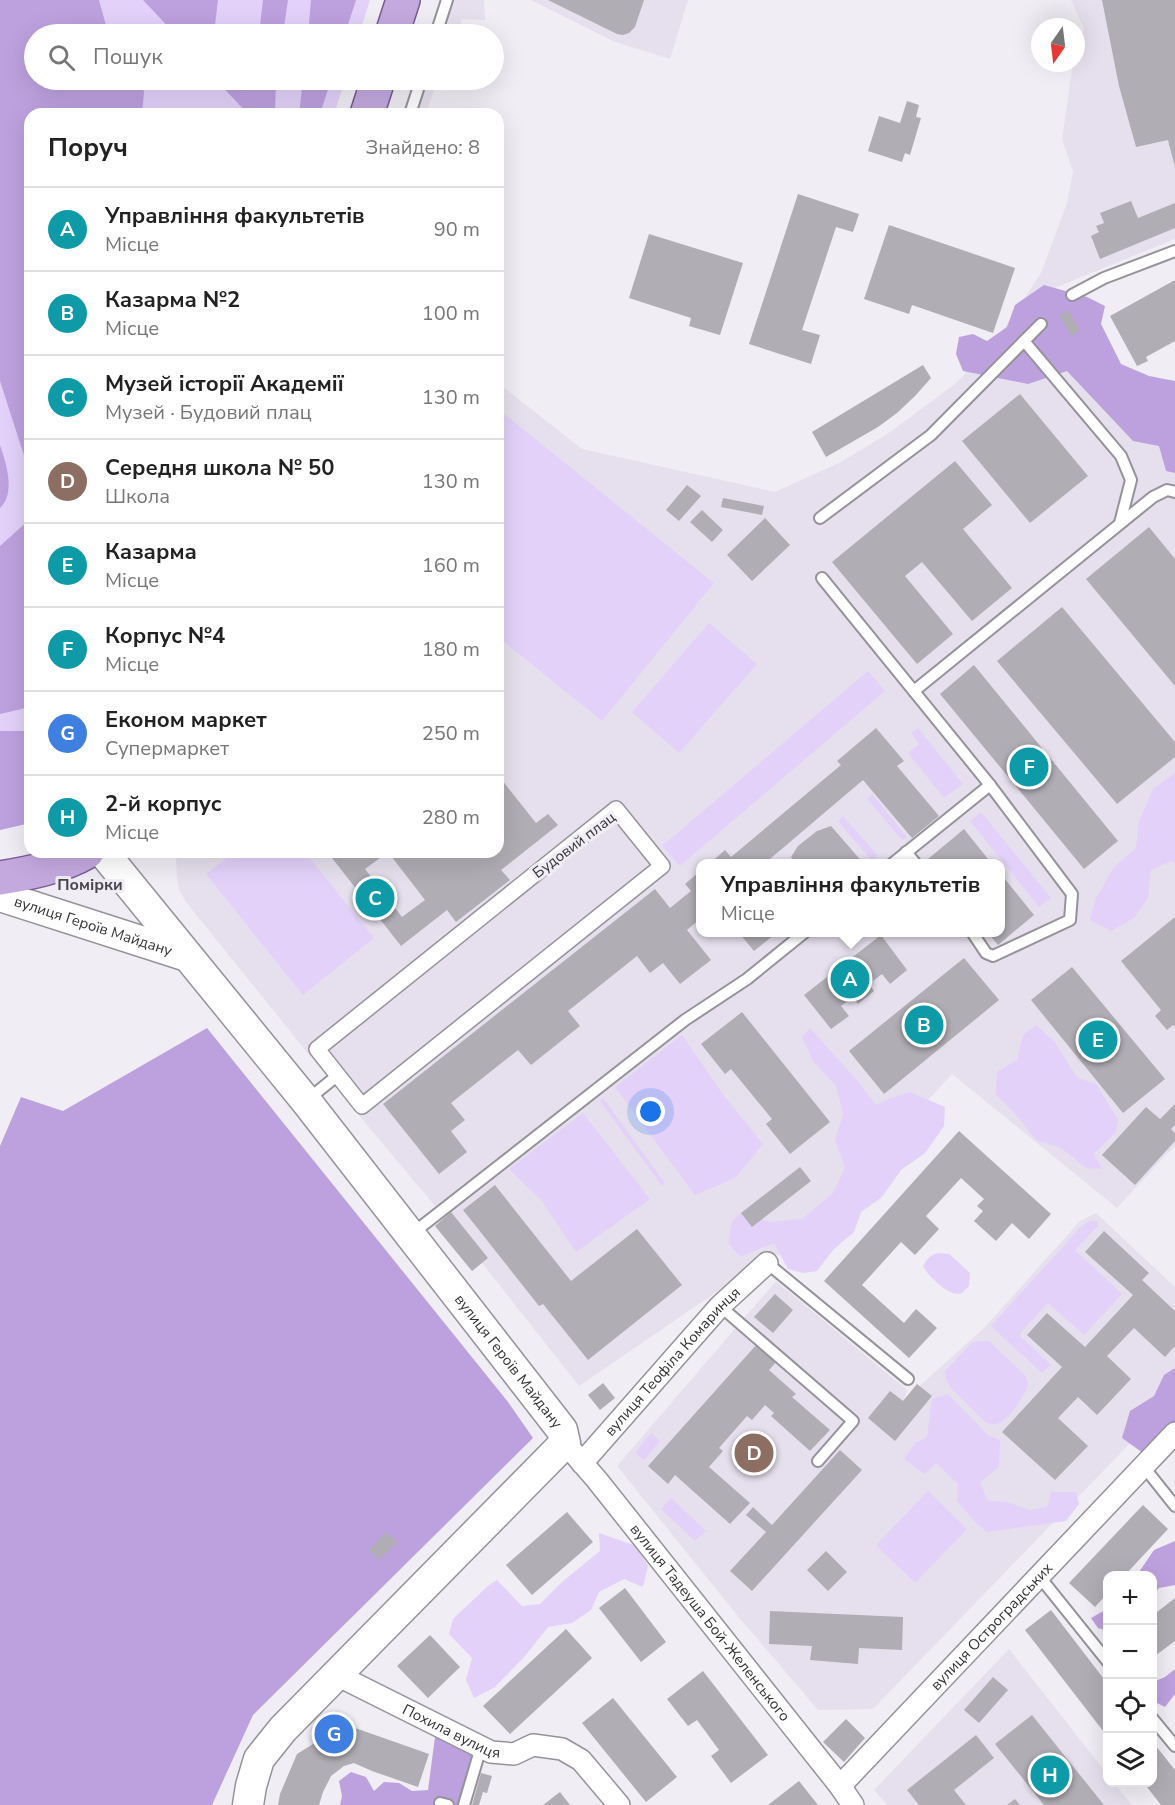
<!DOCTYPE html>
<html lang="uk">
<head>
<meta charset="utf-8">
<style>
  body { margin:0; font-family:"Nunito Sans",sans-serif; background:#f2f2f2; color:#222 }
  .controls { position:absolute; right:18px; bottom:18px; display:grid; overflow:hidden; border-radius:12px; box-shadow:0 6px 24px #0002 }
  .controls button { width:54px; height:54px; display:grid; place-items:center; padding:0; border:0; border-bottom:2px solid #e0e0e0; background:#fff; color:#222; font:30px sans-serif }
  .compass { position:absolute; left:1031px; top:18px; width:54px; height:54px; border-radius:50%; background:#fff; box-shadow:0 6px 24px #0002; rotate:194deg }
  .you { position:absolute; left:651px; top:1112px; width:21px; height:21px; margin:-15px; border:4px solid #fff; border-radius:50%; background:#1a73e8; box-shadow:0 0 0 9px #1a73e833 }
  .badge { display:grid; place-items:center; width:39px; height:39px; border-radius:50%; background:#7c3aed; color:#fff; font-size:20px; font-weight:700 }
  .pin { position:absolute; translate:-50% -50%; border:3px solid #fff; box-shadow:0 2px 6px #0006 }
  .popup { position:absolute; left:696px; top:859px; width:309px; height:78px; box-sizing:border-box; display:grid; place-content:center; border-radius:12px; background:#fff; filter:drop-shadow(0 2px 4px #0005); font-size:20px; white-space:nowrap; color:#767676 }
  .popup b { font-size:22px; color:#222 }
  .popup::after { content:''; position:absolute; left:50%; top:100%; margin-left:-12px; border:12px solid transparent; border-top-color:#fff }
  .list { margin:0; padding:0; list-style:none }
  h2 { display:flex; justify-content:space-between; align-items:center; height:78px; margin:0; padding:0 24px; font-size:26px }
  h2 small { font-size:20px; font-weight:400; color:#767676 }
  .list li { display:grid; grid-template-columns:39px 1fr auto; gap:18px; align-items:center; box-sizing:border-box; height:84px; padding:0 24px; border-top:2px solid #e0e0e0 }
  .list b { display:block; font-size:22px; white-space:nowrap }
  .list p { margin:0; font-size:20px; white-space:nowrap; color:#767676 }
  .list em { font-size:20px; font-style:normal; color:#767676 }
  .icon { flex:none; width:33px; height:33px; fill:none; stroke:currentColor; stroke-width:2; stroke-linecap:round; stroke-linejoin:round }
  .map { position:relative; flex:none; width:1175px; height:1805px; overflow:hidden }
  .search { position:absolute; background:#fff; box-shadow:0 6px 24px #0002; left:24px; top:24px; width:480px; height:66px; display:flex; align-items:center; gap:15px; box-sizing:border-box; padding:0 21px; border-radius:33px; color:#767676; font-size:22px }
  .panel { position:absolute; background:#fff; box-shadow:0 6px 24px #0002; left:24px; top:108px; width:480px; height:750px; border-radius:18px }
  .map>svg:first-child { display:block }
  .built { fill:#e6e0ee; fill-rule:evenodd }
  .green { fill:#e3d1f9 }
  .forest { fill:#bda1df }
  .building { fill:#b0adb4 }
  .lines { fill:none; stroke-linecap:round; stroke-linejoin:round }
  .service-casing { stroke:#959399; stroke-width:14 }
  .pedestrian-casing { stroke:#959399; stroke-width:18 }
  .minor-casing { stroke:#959399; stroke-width:24 }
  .secondary-casing { stroke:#959399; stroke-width:33 }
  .primary-casing { stroke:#775a96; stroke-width:36 }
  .service { stroke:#fff; stroke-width:10 }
  .pedestrian { stroke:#fff; stroke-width:15 }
  .minor { stroke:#fff; stroke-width:21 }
  .secondary { stroke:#fff; stroke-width:30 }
  .primary { stroke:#c4a9df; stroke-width:33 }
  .labels { text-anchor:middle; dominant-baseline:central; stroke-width:6; stroke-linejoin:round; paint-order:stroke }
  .street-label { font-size:15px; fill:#333235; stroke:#f0edf4 }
  .neighbourhood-label { font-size:16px; font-weight:bold; fill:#49464c; stroke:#f0edf4 }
</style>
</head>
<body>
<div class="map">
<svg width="1175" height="1805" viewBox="0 0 1175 1805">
  <rect width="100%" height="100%" fill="#f0edf4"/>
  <g class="built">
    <path d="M449 0H484L485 20 461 19 459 34H439Z"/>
    <path d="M531 0H688L670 59 613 41Z"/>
    <path d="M1071 0H1175V239L1052 289 1175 440V1145L1117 1208 952 1074 784 1256 772 1254 579 1386 482 1263 472 1271 435 1226 443 1218 440 1212 331 1082 186 902 179 889 177 878 176 860 179 852H498V383L582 449 775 492 843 461 890 432 955 384 992 347 1041 273 1067 203 1073 172 1062 139 1073 63H1076V52L1084 29ZM700 864H1000V932H700Z"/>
    <path d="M424 80H437L426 114H413Z"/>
    <path d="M1096 1213 1175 1287V1393L1140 1433 873 1709 818 1710 737 1615 617 1466 776 1281 907 1390 904 1400 985 1327 1080 1221Z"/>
    <path d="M1009 1649 1107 1774 1108 1782 1114 1783 1132 1805H887L874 1790Z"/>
  </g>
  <g class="green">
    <path d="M0 0H370L359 34H34V80H345L334 114H30V823L0 830Z"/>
    <path d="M498 409 714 583 602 721 498 637Z"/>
    <path d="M709 623 757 664 679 753 632 712Z"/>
    <path d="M868 671 885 691 680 866 662 846Z"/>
    <path d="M918 728 963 784 944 798 908 753 919 744 911 733Z"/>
    <path d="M1175 773V863L1171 861 1151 870 1148 898 1134 918 1111 931 1090 920 1095 900 1114 867 1136 848 1139 821 1153 789Z"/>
    <path d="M872 794 907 837 902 840 867 799Z"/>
    <path d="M981 812 1051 898 1039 907 970 821Z"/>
    <path d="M843 816 878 856 872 861 838 821Z"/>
    <path d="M234 852H305L374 938 303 995 206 874Z"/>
    <path d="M1036 1025 1054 1041 1077 1077 1097 1085 1118 1120 1116 1132 1094 1154 1102 1169 1086 1168 1061 1148 1036 1140 1016 1115 996 1095 997 1072 1017 1060 1023 1035Z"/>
    <path d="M810 1028C833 1054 856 1077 876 1105L888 1099 910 1092 945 1107 944 1126 925 1153 901 1170 882 1197 861 1212 854 1232 834 1249 817 1271 803 1273 788 1269 774 1243 740 1257 728 1243 732 1221 741 1213 770 1222 802 1219 833 1193 845 1168 835 1140 843 1114 836 1086 813 1061 802 1037Z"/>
    <path d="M682 1035 722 1093 763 1144 735 1178 695 1195 615 1087Z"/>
    <path d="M603 1098 665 1183 662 1186 600 1101Z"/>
    <path d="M583 1113 650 1199 576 1252 542 1201 509 1169Z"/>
    <path d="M1089 1221H1098V1226L1075 1250 1122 1294 1084 1335 1048 1303 1021 1332 1020 1336 1051 1365 1042 1373 991 1326 1080 1228Z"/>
    <path d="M938 1253 949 1254 970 1273 969 1286C969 1286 962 1293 962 1293 951 1299 927 1275 923 1266 927 1259 930 1255 938 1253Z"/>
    <path d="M979 1341H989L1025 1375 1028 1384C1025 1396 1008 1421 996 1424 992 1425 991 1424 986 1423L951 1388 945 1378V1371L972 1343Z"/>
    <path d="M948 1394 988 1435 1000 1440 999 1467 980 1482 988 1501 1007 1502 1030 1510 1047 1507 1051 1492H1076L1079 1504 1066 1521 987 1532 975 1522 957 1501 958 1484 936 1463 925 1474 904 1459 915 1443 927 1437 932 1399Z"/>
    <path d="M651 1433 660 1441 644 1460 635 1453Z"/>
    <path d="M928 1491 967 1529 915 1583 876 1545Z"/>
    <path d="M671 1498 706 1531 695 1541 661 1509Z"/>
    <path d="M599 1533 636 1546 648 1566 643 1587 624 1579 599 1592 591 1610 572 1623 548 1627 525 1656 495 1687 474 1698 466 1680 472 1658 449 1634 453 1619 489 1585 497 1580 522 1606 540 1604 562 1582 600 1551Z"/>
  </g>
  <g class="forest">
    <path d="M0 0H99L107 29 111 34H34V80H140L144 92 142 114H30V474L0 381Z"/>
    <path d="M143 0H218L214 34H175Z"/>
    <path d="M263 0H288L283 34H259Z"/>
    <path d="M311 0H356L345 34H308Z"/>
    <path d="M216 80H276L275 114H248Z"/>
    <path d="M303 80H331L320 114H299Z"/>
    <path d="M1044 285 1087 297 1105 306 1101 324 1121 364 1149 376 1175 381V473L1166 471 1159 446 1133 441 1067 371 1028 384 963 371 956 354 959 337 973 334 987 341 1007 327 1015 305Z"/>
    <path d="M0 445C6 463 16 493 0 508Z"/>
    <path d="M30 519V707L0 714V546Z"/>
    <path d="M0 731H30V823L0 830Z"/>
    <path d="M207 1028 508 1402 533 1438 253 1715 212 1805H0V1146L21 1097 63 1111Z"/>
    <path d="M1175 1368V1422L1162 1436 1143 1453 1122 1438 1130 1411 1154 1396 1164 1375Z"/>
    <path d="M1175 1541V1585L1159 1588 1153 1596 1152 1576 1137 1575 1154 1550Z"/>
    <path d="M1107 1609V1631L1098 1628 1091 1618Z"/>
    <path d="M1175 1669V1694L1165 1707 1153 1701V1682L1165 1677Z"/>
    <path d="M435 1737H451L477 1754 480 1769C474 1780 466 1792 470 1805H340L342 1796 339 1781 351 1772 366 1777 374 1791 384 1782 399 1783 412 1791 428 1790Z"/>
  </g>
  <g class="building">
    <path d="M548 0H644L635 27 629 33 623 35 617 34Z"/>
    <path d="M1102 0H1175V167L1168 140 1136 147 1119 86Z"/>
    <path d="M907 101 919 105 916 117 921 118 910 155 905 153 902 162 868 151 879 116 900 123Z"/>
    <path d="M798 194 859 214 853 232 836 227 802 330 820 335 811 364 749 344Z"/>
    <path d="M1131 201 1138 218 1175 203V228L1100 259 1091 236 1099 232 1096 226 1104 223 1100 213Z"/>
    <path d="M889 225 1015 268 993 333 912 305 909 314 864 299Z"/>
    <path d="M649 234 743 263 720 335 689 326 691 318 629 298Z"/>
    <path d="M1175 280V341L1146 357 1148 361 1137 366 1110 316Z"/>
    <path d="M1068 310 1080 331 1071 336 1059 315Z"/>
    <path d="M923 365 931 378 915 396 897 413 878 427 826 457 812 432Z"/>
    <path d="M1020 394 1088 476 1030 523 962 441Z"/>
    <path d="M955 461 992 505 963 529 1012 588 972 621 922 562 905 576 953 634 917 664 832 562Z"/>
    <path d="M687 485 701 496 679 521 666 510Z"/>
    <path d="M723 498 764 506 762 515 721 507Z"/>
    <path d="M702 510 723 530 712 542 690 522Z"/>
    <path d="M765 518 790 545 752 581 727 555Z"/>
    <path d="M1149 527 1175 559V686L1086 579Z"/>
    <path d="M1062 607 1175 742V757L1117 804 997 661Z"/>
    <path d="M974 665 1118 841 1084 869 940 694Z"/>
    <path d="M876 728 904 761 897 766 939 816 912 838 863 780 764 864H709L725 850 731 857 841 765 837 761Z"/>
    <path d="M498 775 536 823 548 814 558 825 501 870 510 880 456 922 447 910 401 946 332 858 339 852H388L365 869 402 917 425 900 388 852H498Z"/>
    <path d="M831 826 864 864H797L791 857 798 846 817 831Z"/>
    <path d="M964 829 992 864H932L928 859Z"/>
    <path d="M700 871V919L687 930 711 960 680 984 663 963 650 973 637 956 568 1011 580 1026 531 1065 518 1050 451 1103 465 1120 451 1131 467 1152 439 1174 383 1104 655 889 670 908 691 891 685 884Z"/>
    <path d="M1000 873 1034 915 998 945 988 933H1000Z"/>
    <path d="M1175 917V1027L1173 1025 1167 1030 1155 1016 1161 1010 1121 961Z"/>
    <path d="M739 933H772L774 935 754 951Z"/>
    <path d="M881 935 907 970 890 984 882 974 869 984 874 991 858 1004 853 997 841 1006 849 1016 831 1029 804 995Z"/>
    <path d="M964 958 999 1000 884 1094 849 1051Z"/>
    <path d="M1072 967 1165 1079 1123 1113 1031 1000Z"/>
    <path d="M742 1012 830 1122 790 1154 766 1124 772 1119 731 1069 725 1074 701 1044Z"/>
    <path d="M1175 1104V1125L1171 1129 1175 1133V1141L1135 1185 1102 1155 1146 1107 1160 1119Z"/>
    <path d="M959 1131 1051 1214 1029 1239 1012 1223 996 1241 974 1221 983 1211 977 1206 984 1199 961 1178 926 1216 939 1229 915 1255 901 1242 862 1285 904 1323 916 1309 937 1328 909 1358 824 1281Z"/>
    <path d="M800 1167 811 1181 752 1227 741 1213Z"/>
    <path d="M495 1185 571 1281 637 1229 682 1285 588 1360 543 1304 539 1306 463 1210Z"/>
    <path d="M451 1212 488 1258 472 1271 435 1226Z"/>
    <path d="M1104 1231 1149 1273 1142 1280 1175 1311V1346L1165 1357 1134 1328 1107 1356 1131 1379 1097 1415 1078 1397 1058 1418 1088 1446 1055 1480 1002 1432 1062 1367 1027 1335 1047 1313 1085 1347 1133 1295 1085 1252Z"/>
    <path d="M775 1294 793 1310 773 1333 754 1317Z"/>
    <path d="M758 1343 778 1360 769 1370 796 1394 792 1397 830 1430 810 1451 771 1416 774 1413 765 1405 752 1420 747 1416 719 1448 723 1451 709 1467 750 1503 730 1524 675 1475 668 1484 648 1466Z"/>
    <path d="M603 1383 615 1398 600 1410 588 1395Z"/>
    <path d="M917 1384 932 1396 895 1441 868 1418 890 1391 903 1401Z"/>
    <path d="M840 1450 862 1470 752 1591 730 1571 766 1532 746 1515 753 1507 772 1525Z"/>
    <path d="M1143 1505 1168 1529 1125 1575H1107V1594L1095 1607 1069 1583Z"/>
    <path d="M567 1512 593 1542 532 1595 506 1565Z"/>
    <path d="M386 1532 397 1542 379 1560 369 1550Z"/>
    <path d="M826 1551 847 1572 828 1591 807 1570Z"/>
    <path d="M625 1588 666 1642 641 1662 599 1608Z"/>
    <path d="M1175 1598V1641L1152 1658V1616Z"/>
    <path d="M1051 1610 1107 1683V1736L1025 1630Z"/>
    <path d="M770 1611 903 1617 902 1650 859 1648 858 1664 810 1660 812 1646 769 1644Z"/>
    <path d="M566 1629 592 1658 510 1734 483 1706Z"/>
    <path d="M430 1635 460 1667 428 1698 397 1666Z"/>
    <path d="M703 1671 768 1755 731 1783 711 1756 719 1750 697 1720 688 1726 667 1699Z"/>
    <path d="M993 1677 1008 1690 979 1723 964 1710Z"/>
    <path d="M613 1698 677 1777 646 1802 582 1723Z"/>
    <path d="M1032 1715 1104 1805H1044L995 1744Z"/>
    <path d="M846 1719 865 1738 844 1762 823 1742Z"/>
    <path d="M341 1723 429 1754 418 1787 372 1771 354 1763 344 1766 331 1776 323 1792 319 1805H278L280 1794 297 1754 321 1739Z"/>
    <path d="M976 1735 994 1758 954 1790 966 1805H919L907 1790Z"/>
    <path d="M1152 1741 1175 1770V1805H1161L1143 1782H1152Z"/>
    <path d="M481 1773 492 1776 487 1793 483 1792 479 1805H472Z"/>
    <path d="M799 1781 818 1805H768Z"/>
    <path d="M560 1792 570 1805H543Z"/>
    <path d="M1015 1799 1020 1805H1007Z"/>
  </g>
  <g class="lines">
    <g class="service-casing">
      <g id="service">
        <path d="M436 34 447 0"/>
        <path d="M410 114 421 80"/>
        <path d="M1072 295 1104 278 1175 251"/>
        <path d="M1024 341 1121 456 1131 480 1120 523"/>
        <path d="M820 518 931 435 1041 324"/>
        <path d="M822 578 990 785 1072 894 1070 920 993 956 986 953 972 932"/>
        <path d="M914 691 1153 497 1167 490 1175 492"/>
        <path d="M906 852 916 864"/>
        <path d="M892 864 990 785"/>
        <path d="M306 1101 338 1075"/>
        <path d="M413 1233 685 1020 747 979 805 932"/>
        <path d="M767 1263 908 1379"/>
        <path d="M720 1306 853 1421 818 1461"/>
        <path d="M1144 1467 1175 1506"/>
        <path d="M1039 1576 1108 1662"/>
        <path d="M1152 1718 1175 1746"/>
        <path d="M440 1803 448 1805"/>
        <path d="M464 1805 481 1747"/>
      </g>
    </g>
    <g class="pedestrian-casing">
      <path id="pedestrian" d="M616 809 662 866 362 1106 317 1049Z"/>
    </g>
    <g class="minor-casing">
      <g id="minor">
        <path id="s1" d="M565 1443 597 1480 840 1786 853 1805"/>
        <path id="s2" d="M582 1463 720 1306 767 1263"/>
        <path id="s3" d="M337 1675 491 1752 514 1754 533 1745 562 1749 581 1760 619 1805"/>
        <path id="s4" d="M840 1786 1175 1433"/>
      </g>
    </g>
    <g class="secondary-casing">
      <g id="secondary">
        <path id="s5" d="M103 852 306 1101 562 1430 565 1443 283 1729 259 1759 251 1786 248 1805"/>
        <path id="s6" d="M0 896 187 956"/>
      </g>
    </g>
    <g class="primary-casing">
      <g id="primary">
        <path d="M392 34 403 0"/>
        <path d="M367 114 378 80"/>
        <path d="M0 878C30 873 61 867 87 852"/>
      </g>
    </g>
    <use href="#service" class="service"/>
    <use href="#pedestrian" class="pedestrian"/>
    <use href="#minor" class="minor"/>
    <use href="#secondary" class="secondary"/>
    <use href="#primary" class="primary"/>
  </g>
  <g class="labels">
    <g class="street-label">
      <text transform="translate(574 845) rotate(-37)">Будовий плац</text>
      <text stroke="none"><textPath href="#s6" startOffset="98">вулиця Героїв Майдану</textPath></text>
      <text stroke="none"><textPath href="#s5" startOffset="651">вулиця Героїв Майдану</textPath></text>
      <text stroke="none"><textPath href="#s2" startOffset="136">вулиця Теофіла Комаринця</textPath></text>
      <text stroke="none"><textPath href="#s1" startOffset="231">вулиця Тадеуша Бой-Желенського</textPath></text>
      <text stroke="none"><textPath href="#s4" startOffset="220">вулиця Остроградських</textPath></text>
      <text stroke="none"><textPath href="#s3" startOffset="128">Похила вулиця</textPath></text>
    </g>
    <g class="neighbourhood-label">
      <text x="90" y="885">Помірки</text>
    </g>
  </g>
</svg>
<div class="controls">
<button>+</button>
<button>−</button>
<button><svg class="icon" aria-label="locate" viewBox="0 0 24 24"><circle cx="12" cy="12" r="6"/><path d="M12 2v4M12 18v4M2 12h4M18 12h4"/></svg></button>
<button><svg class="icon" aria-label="layers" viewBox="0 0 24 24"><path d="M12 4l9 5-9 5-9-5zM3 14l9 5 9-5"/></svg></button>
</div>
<svg class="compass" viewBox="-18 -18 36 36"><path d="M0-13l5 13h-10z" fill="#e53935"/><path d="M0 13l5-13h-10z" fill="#767676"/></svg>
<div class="you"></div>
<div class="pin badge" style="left:850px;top:979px;background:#0f9aa8">A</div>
<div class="popup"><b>Управління факультетів</b>Місце</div>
<div class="pin badge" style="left:924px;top:1025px;background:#0f9aa8">B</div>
<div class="pin badge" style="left:375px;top:898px;background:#0f9aa8">C</div>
<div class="pin badge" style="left:754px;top:1453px;background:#8d6e63">D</div>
<div class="pin badge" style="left:1098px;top:1040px;background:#0f9aa8">E</div>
<div class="pin badge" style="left:1029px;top:767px;background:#0f9aa8">F</div>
<div class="pin badge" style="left:334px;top:1734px;background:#3f7fe0">G</div>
<div class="pin badge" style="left:1050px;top:1775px;background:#0f9aa8">H</div>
<div class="search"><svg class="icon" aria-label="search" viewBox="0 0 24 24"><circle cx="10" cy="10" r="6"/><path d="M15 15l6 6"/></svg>Пошук</div>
<section class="panel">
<h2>Поруч<small>Знайдено: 8</small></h2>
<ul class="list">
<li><span class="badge" style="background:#0f9aa8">A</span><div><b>Управління факультетів</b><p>Місце</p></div><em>90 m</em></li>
<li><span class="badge" style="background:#0f9aa8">B</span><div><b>Казарма №2</b><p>Місце</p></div><em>100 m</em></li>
<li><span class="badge" style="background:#0f9aa8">C</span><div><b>Музей історії Академії</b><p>Музей · Будовий плац</p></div><em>130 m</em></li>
<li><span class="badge" style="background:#8d6e63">D</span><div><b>Середня школа № 50</b><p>Школа</p></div><em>130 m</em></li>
<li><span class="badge" style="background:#0f9aa8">E</span><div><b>Казарма</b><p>Місце</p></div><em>160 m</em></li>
<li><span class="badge" style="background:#0f9aa8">F</span><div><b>Корпус №4</b><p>Місце</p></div><em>180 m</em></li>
<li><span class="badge" style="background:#3f7fe0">G</span><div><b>Економ маркет</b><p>Супермаркет</p></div><em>250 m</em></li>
<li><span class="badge" style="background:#0f9aa8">H</span><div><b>2-й корпус</b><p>Місце</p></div><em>280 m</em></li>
</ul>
</section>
</div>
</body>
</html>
